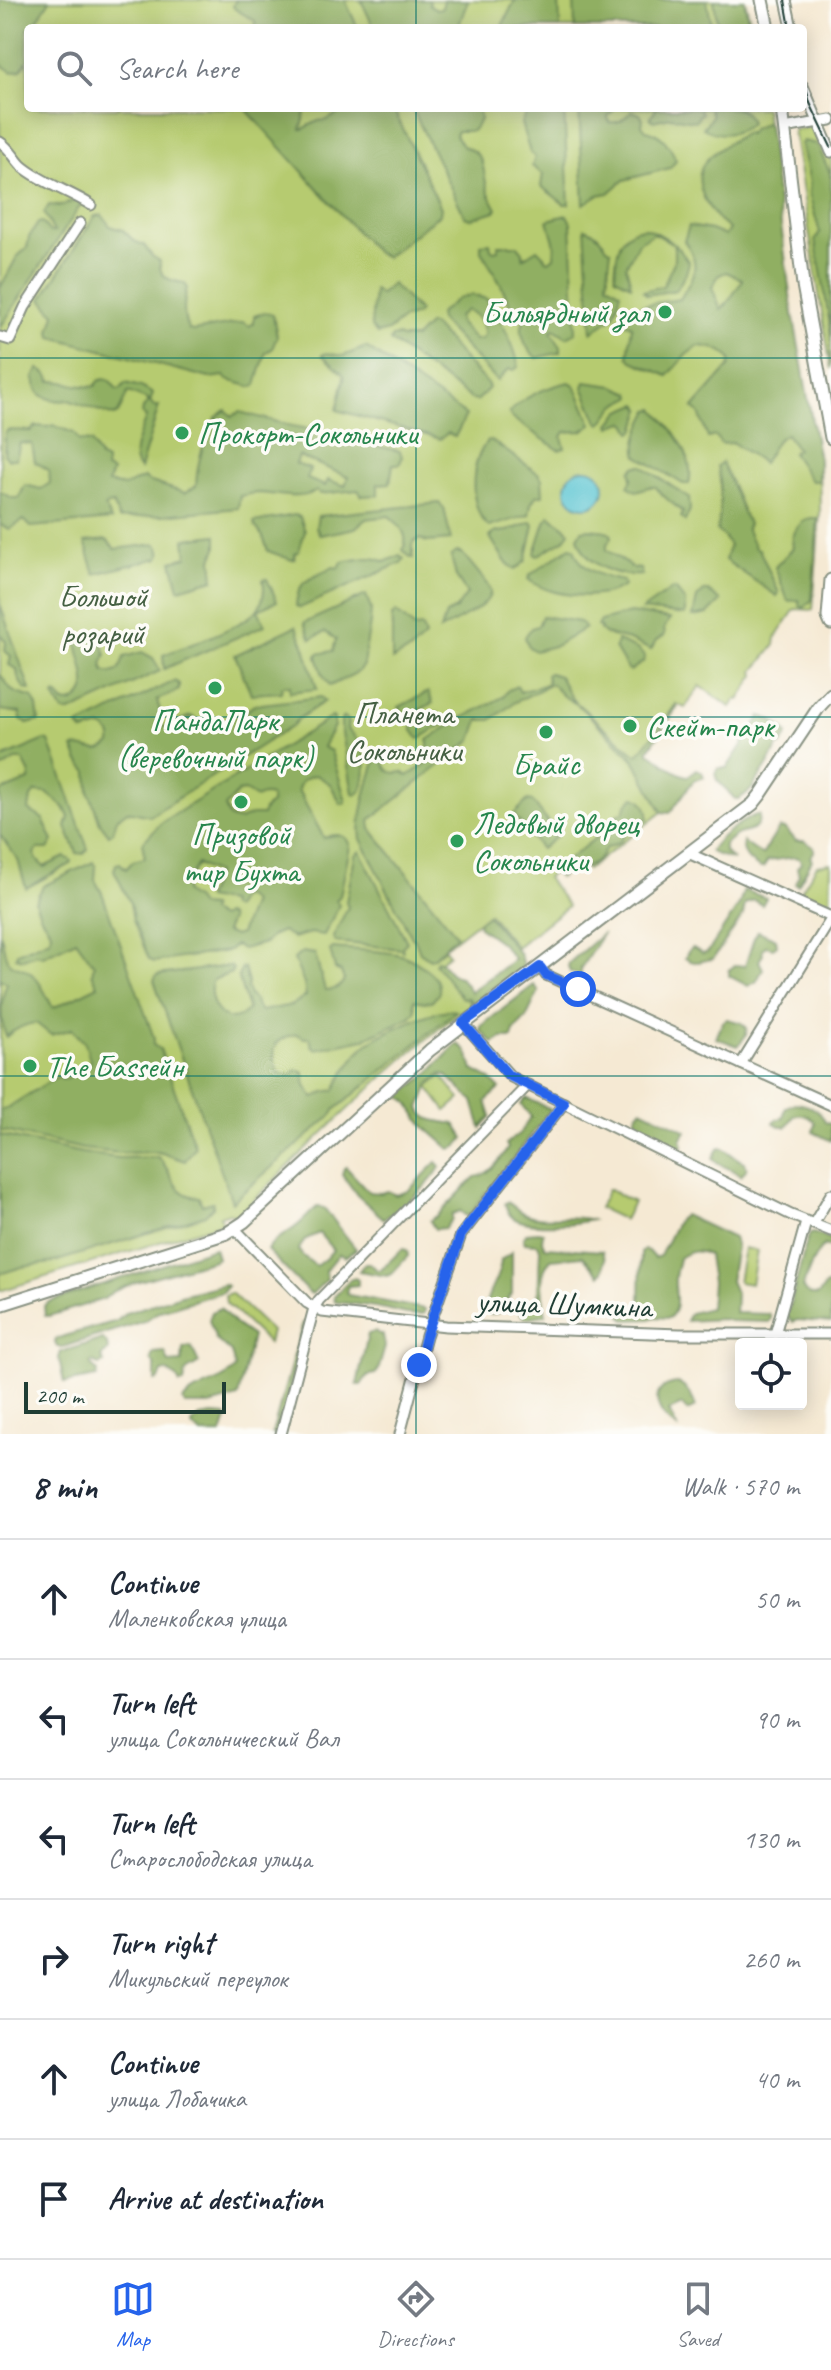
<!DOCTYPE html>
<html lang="en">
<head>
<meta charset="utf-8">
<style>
  body { margin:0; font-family:Caveat,sans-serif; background:#f2f2f3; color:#1f2937 }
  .controls { position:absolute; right:24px; bottom:24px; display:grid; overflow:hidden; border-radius:8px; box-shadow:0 4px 20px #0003 }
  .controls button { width:72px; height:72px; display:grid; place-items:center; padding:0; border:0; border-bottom:2px solid #e0e1e3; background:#fff; color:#1f2937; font:40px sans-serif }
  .scale { position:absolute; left:24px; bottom:20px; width:202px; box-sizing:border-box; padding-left:8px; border:4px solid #1f3d34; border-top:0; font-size:22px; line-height:28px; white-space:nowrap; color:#1f3d34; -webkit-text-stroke:6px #fdfcf7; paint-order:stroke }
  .stop { position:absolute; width:24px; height:24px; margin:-18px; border:6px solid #2563eb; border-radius:50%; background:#fff }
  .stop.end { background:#2563eb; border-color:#fff; box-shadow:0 2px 8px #0008 }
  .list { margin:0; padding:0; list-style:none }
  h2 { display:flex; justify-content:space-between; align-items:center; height:104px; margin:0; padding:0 32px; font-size:34px }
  h2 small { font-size:26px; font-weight:400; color:#747a83 }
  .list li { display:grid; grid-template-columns:52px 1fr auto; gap:24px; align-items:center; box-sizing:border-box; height:120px; padding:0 32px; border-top:2px solid #e0e1e3 }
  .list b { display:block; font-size:30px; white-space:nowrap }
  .list p { margin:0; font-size:26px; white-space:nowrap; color:#747a83 }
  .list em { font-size:26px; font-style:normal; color:#747a83 }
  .icon { flex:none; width:44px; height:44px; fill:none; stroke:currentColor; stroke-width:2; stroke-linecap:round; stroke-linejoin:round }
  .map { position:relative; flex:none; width:831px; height:1434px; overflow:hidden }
  .search { position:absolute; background:#fff; box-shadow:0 4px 20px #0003; left:24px; right:24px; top:24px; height:88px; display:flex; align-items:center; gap:20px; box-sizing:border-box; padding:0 28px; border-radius:8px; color:#747a83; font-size:30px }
  .sheet { height:824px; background:#fff }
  nav { display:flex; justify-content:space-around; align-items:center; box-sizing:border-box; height:112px; border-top:2px solid #e0e1e3; background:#fff; font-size:22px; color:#747a83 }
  nav a { display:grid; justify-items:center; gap:4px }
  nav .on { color:#2563eb }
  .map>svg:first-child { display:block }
  .green { fill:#b6cb70; stroke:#6a8452; stroke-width:2 }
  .forest { fill:#90af62; stroke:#58764b; stroke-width:2; fill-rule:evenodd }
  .water { fill:#58c4d2; stroke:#3c8083; stroke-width:2 }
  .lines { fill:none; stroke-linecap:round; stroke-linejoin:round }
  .minor-casing { stroke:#8a9384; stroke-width:13 }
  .major-casing { stroke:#8a9384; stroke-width:15 }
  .minor { stroke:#fff; stroke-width:9 }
  .major { stroke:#fff; stroke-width:11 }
  .tram { stroke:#1f3d34; stroke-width:2 }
  .route { stroke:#2563eb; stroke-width:10 }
  .grid { fill:none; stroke:#0f766e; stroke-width:2; stroke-opacity:0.55 }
  .leisure-dot { fill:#2e9e5b; stroke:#fdfcf7; stroke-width:3 }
  .labels { text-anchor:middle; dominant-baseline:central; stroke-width:7; stroke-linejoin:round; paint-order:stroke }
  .leisure-label { font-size:32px; fill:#27864d; stroke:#fdfcf7; text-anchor:start }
  .park-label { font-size:32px; fill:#456043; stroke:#fdfcf7 }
  .street-label { font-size:32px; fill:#1f3d34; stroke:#fdfcf7 }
</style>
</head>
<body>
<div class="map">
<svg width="831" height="1434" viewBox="0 0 831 1434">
  <rect width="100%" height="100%" fill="#fdfcf7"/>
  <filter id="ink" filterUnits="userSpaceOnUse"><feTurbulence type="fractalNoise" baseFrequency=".0125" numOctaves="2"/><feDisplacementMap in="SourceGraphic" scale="16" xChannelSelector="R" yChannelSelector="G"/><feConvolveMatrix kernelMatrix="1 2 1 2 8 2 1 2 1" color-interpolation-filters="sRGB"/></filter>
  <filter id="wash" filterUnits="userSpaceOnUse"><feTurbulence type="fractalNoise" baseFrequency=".006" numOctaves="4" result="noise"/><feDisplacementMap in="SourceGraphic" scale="32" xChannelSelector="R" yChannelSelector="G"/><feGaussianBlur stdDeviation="1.8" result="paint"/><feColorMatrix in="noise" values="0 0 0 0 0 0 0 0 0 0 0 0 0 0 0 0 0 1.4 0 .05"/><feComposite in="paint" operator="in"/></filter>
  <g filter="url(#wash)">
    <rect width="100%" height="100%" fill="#f5e9d3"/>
    <g class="green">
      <path d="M0 0H745L752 28H28V108H765L790 302 819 461 820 512 813 610 795 609 776 637 775 645 754 671 755 675 739 700 736 699 731 707 700 686 685 708 679 705 648 751 635 759 662 812 587 870 579 863 559 878 554 872 547 878 568 906 516 947 489 913 444 948 449 954 438 963 471 1004C386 1067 312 1145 236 1217L230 1213 220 1216 222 1223 0 1291Z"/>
      <path d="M815 126 831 160V369L793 130Z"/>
      <path d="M831 863 830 904 801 891 817 865Z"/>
      <path d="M442 1076 460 1099 446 1111 428 1087Z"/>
      <path d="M608 1189 633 1202 624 1220 599 1208Z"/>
      <path d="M744 1248 757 1251 751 1284 738 1282Z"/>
      <path d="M231 1293 271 1331 268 1343 226 1303 225 1295Z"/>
    </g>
    <g class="forest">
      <path d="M0 0H50L36 22V28H28V60L21 70 12 72 0 64Z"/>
      <path d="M236 0H345L358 28H256L255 21 235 9 233 6Z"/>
      <path d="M361 0H429L430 5 437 9 442 8 444 0H468L458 28H374Z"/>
      <path d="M515 0H559L560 28H501Z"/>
      <path d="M574 0H707L712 28H575Z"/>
      <path d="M714 0H744L750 28H718Z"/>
      <path d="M245 108H305L304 120 301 129H303L318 121 327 120 348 108H393L441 208 440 214 386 257 376 253Z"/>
      <path d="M412 108H478L480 120 472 131H457L455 135 462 146C488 154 481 169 488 190 490 197 494 203 497 209L495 211 470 219 465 217Z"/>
      <path d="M518 108H564L569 204H564L541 186 543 174 532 166 535 157 530 153 521 123 526 114Z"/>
      <path d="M579 108H616L608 116 609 122C621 124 623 118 632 111L640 114 643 119 642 125 646 130C661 132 671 147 676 160L670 168 624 180 609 193 598 195 584 204Z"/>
      <path d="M657 108H699L702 113 695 121 671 117 653 121 650 117Z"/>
      <path d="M709 108C726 108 747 104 750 124 736 135 719 137 703 128L712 116Z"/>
      <path d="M765 123 768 124 791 302 819 461 818 481H811L792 453 797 449 786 434 777 440 763 463 733 443 721 444 715 436 708 438 699 413 693 408 729 367 731 360C724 349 711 347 698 346L686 355 668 376 632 361 628 356 632 326 619 321 618 318 643 305 680 299C693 277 703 264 684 241L689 226 711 230 725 236 729 229C712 218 690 184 704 163 711 153 734 139 745 133L748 134 752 129ZM726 272 742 279V282C734 291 730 302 721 310L712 287 719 275Z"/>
      <path d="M803 141 817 144 831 175V342C829 308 821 274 815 240L820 233 809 194 810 182 801 144Z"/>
      <path d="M76 199 82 203 2 325H0V288L17 257 27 248 29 237 38 223 42 222 50 232H54L44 213 49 205 63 206Z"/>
      <path d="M102 215 110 226 123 230 134 241 144 245 152 256 160 261C158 277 170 281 184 283L187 287C184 300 182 319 189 330L193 331 244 322 249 326 254 323V316L266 312 273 315 277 336 272 349 266 352 256 385 252 387 227 380 224 376 209 378 52 337 50 331 55 314 42 299 95 216Z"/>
      <path d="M567 215 571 223 576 332 567 337 554 329 551 332 561 347V352L537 358C524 348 517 329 526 315L521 307H511L501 285 481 250V244L490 243 491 249 494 251 498 250V245H517L523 252V258L537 249 544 256 546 260 549 261 554 257 555 245 548 220Z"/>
      <path d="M585 228C594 230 603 240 607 248L611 250 607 283 621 292 614 316 592 332Z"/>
      <path d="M645 228C665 235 678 245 689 263L686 273 676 290 647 295 643 291 663 286 674 262V244L654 233 638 243 626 266 631 285 615 277C616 254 617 230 645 228Z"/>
      <path d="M392 284 419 311 417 315 403 319 388 331 377 334 371 327 374 289 380 295Z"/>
      <path d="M471 295 487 299C497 313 518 350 518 367L514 370 509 369 497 381 440 320 439 314 458 298ZM466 310C477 313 489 330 482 339L475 340 460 324 458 317Z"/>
      <path d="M429 324 434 326 488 385 489 388 477 401 473 400 390 341 392 337 398 336 401 338H415Z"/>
      <path d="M366 347 466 415 455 437 448 433 440 439 337 410 344 379 343 374 322 355 326 353 343 356Z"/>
      <path d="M39 369 47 374 51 381C66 380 79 389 95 386L98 381C108 376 112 382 117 390L121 389 125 383 141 387 153 394 150 402 154 407 159 406 140 469C127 456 141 432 146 417L142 414 143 408 148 403V400L128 392 118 414 114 416 68 400C59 402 40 399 37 389 36 385 36 381 34 377Z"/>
      <path d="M569 382 575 385 592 424 582 431 565 432 562 437 565 448 559 450 512 418 509 413C524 395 548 387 569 382Z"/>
      <path d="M585 382 614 386 631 393 632 397 616 405 601 424 598 422 583 387Z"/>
      <path d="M638 404 642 409 635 431 632 432 627 423 623 422 611 427 610 424 621 411Z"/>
      <path d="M655 409C672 428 696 456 689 484H683L638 456C633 441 643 423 650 410Z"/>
      <path d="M226 410 232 416 240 412 292 426 321 431 324 434 400 451 402 457 400 464H393L390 483 378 484V495L362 496 358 490 320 494 317 491C299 501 278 494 259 493 253 493 246 495 240 496L238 508 119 519 113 504 105 506 111 520 31 527 24 520 10 529 0 525V491L12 498H19L25 485 41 489 50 483 49 470 35 462 32 444 20 443 16 459H8L4 454 5 433 8 430 31 431 36 426 48 427 53 425 74 433 79 441 91 442 100 458 106 461V469L112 472 108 483 124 486 144 478 148 481 185 493 196 486C197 465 206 419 226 410ZM299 456 348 477 345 486 328 480 325 486 307 479 310 469 296 464Z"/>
      <path d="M488 441H492L539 474 542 479 543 495 536 496 531 504 529 515 489 527C468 509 469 461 488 441Z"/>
      <path d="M722 462 748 524 746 528 755 548 759 549 779 593 777 596 725 560 729 546 724 537 717 530 720 512V481L717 466Z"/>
      <path d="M641 465 689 498 690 510 685 521 681 517 683 512C674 504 662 497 656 487H649L636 491 628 486 632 479 631 471 634 467Z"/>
      <path d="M439 503 444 508 451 540 427 542 420 539 413 542V558L410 557 403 550C410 535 400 525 389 516L366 519 355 528 320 535 316 527 318 516Z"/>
      <path d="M295 515 300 517 305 531 299 551 295 554V559L292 560 268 551 263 537 255 526 254 522Z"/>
      <path d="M550 515C556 522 565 525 570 532L564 540 537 556 535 553 545 522Z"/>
      <path d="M811 518H818L812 600 804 608 800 606 799 600 788 601 775 567 793 548C790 535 799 521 811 518Z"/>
      <path d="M532 522 534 525 526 561 515 570 505 561 490 537 496 532 508 531Z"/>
      <path d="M590 529C598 531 610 528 612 537L607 544V550L633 568 640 569 642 575C614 577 585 565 578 537L582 530Z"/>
      <path d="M217 535V548L212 559 214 579 179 589 172 561 187 557 185 539Z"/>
      <path d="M107 540 115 549 156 544C160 548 162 552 159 558L95 574 85 542Z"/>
      <path d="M570 547 574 548C580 570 603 578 623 581L624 586C602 602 549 597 528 579L530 575Z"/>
      <path d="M457 552 463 554C469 562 489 583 490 591 493 606 451 623 440 630L446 614 456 609 467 594 456 577 451 556Z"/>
      <path d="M400 555 404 559 401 563 300 608 296 606C298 577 311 580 333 567L339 568 342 562C357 559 372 555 385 562Z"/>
      <path d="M265 579H267L277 601 258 610 265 625 164 669 163 655C188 645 231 631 252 615 262 607 266 592 263 580Z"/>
      <path d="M672 589 676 590 685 601V615L642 610Z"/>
      <path d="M704 591H708L721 601 708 614 693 617 697 598Z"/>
      <path d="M366 595 371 609 370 623 363 665 358 672 330 686 323 675 317 657V654L333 651 336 639 325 632 311 639 304 623Z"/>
      <path d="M0 604 30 690C22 690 17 677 17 669L9 665 11 656 5 651 6 642 0 634Z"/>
      <path d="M396 612 415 628 422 627 425 637 411 650 392 660V616Z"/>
      <path d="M630 613 670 619 664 628 665 635 656 641 651 650 629 640 604 634 600 630 601 628 597 626 600 621Z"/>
      <path d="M542 616 580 622 585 628 557 645 535 651 529 647 525 637 531 628 538 626Z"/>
      <path d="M296 626 305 647 317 689 290 692V686H282L281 692 251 694 235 655Z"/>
      <path d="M100 635 106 655 102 664 104 671C117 676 121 669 124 657L142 652 153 658 160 671 70 712H63L54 696 56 694 63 702 70 703C98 694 79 662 77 642L88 636Z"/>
      <path d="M617 641 637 649 645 657 644 661 630 671 628 670 615 648Z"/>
      <path d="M549 673 559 676 572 699 634 753 638 754C652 738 664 721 676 704L677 706 649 749V752C661 759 674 774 688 776L697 769 702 772 704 777 694 780 670 813 662 812 634 759 578 705 563 696 551 684 515 702 491 720H479L472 740 370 820 371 829 457 935C447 943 441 954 430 959L420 952 415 939 412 938 361 839C357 816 371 775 378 752 387 764 383 776 403 772L408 776 431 760 428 750V740L458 720 503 697 508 690 517 686 520 692C530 688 538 688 548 683L546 675Z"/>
      <path d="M0 674C16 695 7 690 33 698L37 707 39 721 28 724 21 720 20 713 0 710Z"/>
      <path d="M175 681 179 684V690L157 700 162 717 160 725 162 727 191 716 207 725 245 712 254 705 321 697 325 701 298 719 293 725 150 816 127 811 117 819 113 832 109 835 100 823 89 792 88 772 79 762 73 748C90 744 94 758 111 744 112 736 110 731 102 727L83 732 78 726Z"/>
      <path d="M428 692 433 703 405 718 399 707Z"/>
      <path d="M435 713H438L444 724 419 739 412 729 413 724Z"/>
      <path d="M761 716C770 718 782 727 787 734L786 738 781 745 777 747 771 760 751 790 739 799H735L717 780 715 774 718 768H727Z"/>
      <path d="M332 717 334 718V726L323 747 331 751 346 801 344 804H341L330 784 316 775C306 777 300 780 298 790L324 838C334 834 346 832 350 846L340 896 336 900 339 905 324 935 310 933 293 938 282 931 273 935 265 943 242 949 235 945 228 951 154 962 149 959 133 920 130 903 114 870 116 864 120 863 126 869 133 861 145 858 142 843 161 823ZM245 791 256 798C261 795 266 793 271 797V804L265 808 262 815C259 815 256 815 252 815 241 817 243 824 229 817L225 807 238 792ZM197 864 216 873 206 898C214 900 221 901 229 902L230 907 234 909 240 897 244 896 252 902 240 934 234 936 225 932 230 920 229 917 225 915 220 918 210 912 211 907 199 906 195 900 185 893V884Z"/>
      <path d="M344 717 348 720 347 729C371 749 367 763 362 790L356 795 353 793 341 728V720Z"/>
      <path d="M45 740 49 741 88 849 84 854 77 853 66 827 69 817 64 807 47 793 36 792 31 797 29 810 43 819 53 841 48 849H38L35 854 37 860 44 867 65 857 72 861 71 864 26 888 18 860 0 835V792L29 780 30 774 23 760H15L3 768 0 767V759Z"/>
      <path d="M634 797C643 798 651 811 647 820L633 823 619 843 606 848C601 857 596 865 584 867L582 863 578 862 561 875 557 873 554 866 558 863 565 862 608 828C613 820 613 815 624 812L626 806Z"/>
      <path d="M528 800 533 802 556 833 557 836 541 849 515 817 514 814Z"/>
      <path d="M756 815H759C759 830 753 830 742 833 735 834 729 840 724 845V851L733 860 712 853 710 851C719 836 740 822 756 815Z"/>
      <path d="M779 828 786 829 796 841H804L814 847V852L810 857 812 860 798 885 795 883 799 875 797 868 801 863 800 859 795 857 768 861 763 868H760C749 861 742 856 743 842L762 855Z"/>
      <path d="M360 851 407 942 402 947 403 952 401 949 335 942 333 937 348 907 346 902 355 855Z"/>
      <path d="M93 862 96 867 95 880 102 893 154 1038 153 1045 160 1049 195 1147 185 1161 159 1152 119 1153 83 1149 0 1130V1110L5 1109 58 1076 64 1079 88 1065 90 1060 85 1043 72 1029 51 1035 36 1023C24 1024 15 1029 6 1037 0 1020 0 1001 7 983L0 979V933C4 942 3 950 7 958 10 967 21 966 28 971 40 979 46 995 53 1008L98 986 92 973 94 965 76 940 43 956 36 954 23 959 16 957 17 953 50 939 51 932 41 917 35 902 43 886Z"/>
      <path d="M744 890 766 898 762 905 754 900 745 904 743 915 713 959C701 960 696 966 685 958L689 950 693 948 703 954 708 952 739 905Z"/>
      <path d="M488 915 520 954 523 967C515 974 497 987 488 990L483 997 473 1003 468 998H462L435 964 437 960C447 965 447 975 460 977L471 992 514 959 501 943 479 927 478 922Z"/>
      <path d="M758 931 776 939 777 945 773 948 766 946 762 949 763 954 759 961 763 969 756 982 748 986 729 976V970L735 965 745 966 754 938Z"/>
      <path d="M603 933 581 968V976L570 972 568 967 569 963Z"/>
      <path d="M333 948C352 950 388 950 404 956 416 961 442 976 439 991 439 995 435 998 432 1001L424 1002 414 1000 415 1012 410 1017 364 1039 316 1049 312 1046 310 1038H304L297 1034C270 1041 270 1049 279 1073L289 1075 297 1070 304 1073 306 1086 314 1098 324 1092 335 1090C341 1077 357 1051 368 1043 385 1032 437 1006 456 1011L336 1109 333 1114 232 1202 154 980 157 975 230 966 233 969 231 973 213 980C203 1003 229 1035 248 1009L238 977 242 968H244L248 983 247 988 250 996 255 1000 257 1008 261 1011 292 1005 306 996 304 984 294 959 302 952 315 954 325 990C334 990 339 989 344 980L341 972 335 969 330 950Z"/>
      <path d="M534 985 539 991 526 1018 514 1031 512 1038H502L493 1043 480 1030 481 1026Z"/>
      <path d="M727 1019 742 1023 747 1028 746 1035 738 1046 716 1038 723 1022Z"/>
      <path d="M457 1044C470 1049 469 1059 473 1070L490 1079 500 1089 486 1101 491 1117 481 1128 473 1101 446 1075 441 1074 429 1085 420 1108C425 1123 442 1121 455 1124L464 1138 457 1147 450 1149 423 1125 407 1101 401 1097 403 1093 426 1076Z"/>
      <path d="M526 1098 550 1109V1111L488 1191C478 1198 478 1207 470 1215L466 1216 460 1211 452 1214V1219L445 1228 435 1229 430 1221 438 1215 475 1177C489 1176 500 1160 508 1148L506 1144 519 1134 531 1117 521 1104Z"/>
      <path d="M796 1103C809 1105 820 1109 825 1122L831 1124V1141L813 1132 815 1123C811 1116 801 1113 794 1116L786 1127H780L774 1123 775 1120 783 1118 786 1107Z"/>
      <path d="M641 1109 683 1129 686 1131 681 1139 683 1146 680 1148 639 1126C633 1119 636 1115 641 1109Z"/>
      <path d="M0 1135 82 1153 119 1158 158 1157C173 1170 171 1196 199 1197L202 1205 213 1202 214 1206 205 1215 196 1218 51 1263 22 1267 0 1274Z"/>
      <path d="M723 1148C730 1153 736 1159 744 1162L747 1168 741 1176C732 1167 720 1168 713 1158L718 1149Z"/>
      <path d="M437 1162 440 1167C431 1185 400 1209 384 1219L357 1195 342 1174 344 1168 346 1167 369 1192 381 1193 388 1191 396 1195 408 1191Z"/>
      <path d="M507 1202C513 1205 517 1210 523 1213 542 1223 576 1213 592 1220 575 1224 522 1229 510 1215 507 1211 506 1207 505 1203Z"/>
      <path d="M317 1207 324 1208 356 1249 345 1257 339 1254 325 1271 327 1279 312 1294 308 1292 267 1250C274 1238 288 1234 298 1225 304 1220 310 1213 317 1207ZM319 1233 333 1250 326 1258 316 1266 303 1256 298 1250 306 1239Z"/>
      <path d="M684 1215 733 1238 736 1247 730 1281 736 1295 735 1313 769 1314 771 1318 769 1322 729 1321 724 1319 686 1321 690 1313 710 1308 712 1282 708 1255C697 1249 689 1251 679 1258 678 1265 675 1272 675 1279 674 1294 681 1307 669 1318L655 1317 650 1319 625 1320 622 1316V1307H636L640 1305 641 1253 644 1250 648 1251 654 1258 660 1256 678 1220Z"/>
      <path d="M538 1232 543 1233 542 1241 545 1247 602 1251 605 1259 603 1271 600 1275 583 1256 551 1259C537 1274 543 1297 546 1315L525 1318 521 1314 519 1304 538 1301 540 1249 538 1244 525 1243 523 1238 527 1233Z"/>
      <path d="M813 1233 831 1239V1248L824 1245C812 1257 809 1273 802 1287 806 1294 810 1296 818 1295L826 1285H831V1323L797 1320 793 1322 787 1317 807 1240 810 1234Z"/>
      <path d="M214 1248 217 1258 214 1260 136 1282 112 1292 104 1299 49 1316H45L44 1306 49 1302Z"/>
      <path d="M402 1249 407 1250 408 1256 391 1274 387 1276 359 1271 365 1263H370L377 1270H381Z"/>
      <path d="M512 1252V1294L508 1299 502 1304 498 1313 490 1314 485 1308C487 1291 501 1277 501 1260Z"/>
      <path d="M355 1278 358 1280V1285L348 1286 346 1292 348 1295 425 1309V1313C411 1318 395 1310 381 1308 366 1305 350 1304 335 1302L334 1296 349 1280Z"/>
      <path d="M224 1284 227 1286 222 1292 160 1311 144 1321 63 1347H57L55 1343 56 1339 64 1336 117 1321 126 1313 184 1294Z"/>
      <path d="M220 1308 235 1324 252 1336 238 1397 210 1405H185L183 1401C193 1386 223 1384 235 1368L231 1352 216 1340 209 1320 212 1312Z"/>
      <path d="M303 1322 306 1324 279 1434H272Z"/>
      <path d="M375 1332 383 1335 385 1347 378 1371 375 1374 367 1376 361 1385H357L368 1334Z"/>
      <path d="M103 1339 107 1344 108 1351 101 1357 104 1363 99 1365 92 1362 90 1364 98 1372 97 1377 64 1383 59 1358 61 1352Z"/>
      <path d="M191 1346 199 1363 186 1371 184 1383 180 1384 177 1378 166 1371 162 1372 159 1380 155 1381V1366L151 1359 153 1353 165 1352 169 1363 182 1362 183 1348Z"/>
      <path d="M677 1383C687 1387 692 1396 696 1407L687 1411 682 1405 669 1411 677 1428C657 1416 645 1387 677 1383Z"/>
      <path d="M213 1415 225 1416 227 1419 222 1434H201L192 1426 193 1422 200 1417Z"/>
    </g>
    <circle class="water" cx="585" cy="488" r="19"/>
  </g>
  <g filter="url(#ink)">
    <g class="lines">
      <g class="minor-casing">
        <g id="minor">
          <path d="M786 0 792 28"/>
          <path d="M803 86 831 152"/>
          <path d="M784 128 831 120"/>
          <path d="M0 142C10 148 14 158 22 166 42 183 69 191 91 205"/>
          <path d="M0 337 10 340 25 307 80 223"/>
          <path d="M688 853 831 917"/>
          <path d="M540 967 546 975 831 1105"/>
          <path d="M463 1023 511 1077 791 1215 831 1231"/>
          <path d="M741 1064 831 919"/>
          <path d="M814 1223 831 1194"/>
          <path d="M235 1229 307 1303 322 1312 446 1326 680 1334H831"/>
          <path d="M775 1334 806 1222"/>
          <path d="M281 1434 314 1308 319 1300 528 1085"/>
          <path d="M400 1434 426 1336 461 1235 564 1103"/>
        </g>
      </g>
      <g class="major-casing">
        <g id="major">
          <path d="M762 0 768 28"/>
          <path d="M782 108 803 285 831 438"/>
          <path d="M831 580 828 617 831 624"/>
          <path d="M0 1305 227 1233 244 1222 430 1050 753 804 761 794 819 707 831 694"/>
        </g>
      </g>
      <use href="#minor" class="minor"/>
      <use href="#major" class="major"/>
      <g class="tram">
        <path d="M785 0 790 28"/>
        <path d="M803 77 810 103 831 147"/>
      </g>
    </g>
  </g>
  <g class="lines" filter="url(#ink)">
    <path class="route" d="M419 1365 426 1336 461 1235 564 1103 508 1075 463 1023 540 967 546 975 578 989"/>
  </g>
  <path class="grid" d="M416 0V28M416 108V1434M0 358H831M0 717H831M0 1076H831"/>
  <g class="leisure-dot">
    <circle cx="665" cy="312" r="8"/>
    <circle cx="182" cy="433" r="8"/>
    <circle cx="215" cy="688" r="8"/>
    <circle cx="630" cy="726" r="8"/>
    <circle cx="546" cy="732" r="8"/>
    <circle cx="241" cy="802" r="8"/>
    <circle cx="457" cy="841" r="8"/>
    <circle cx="30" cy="1066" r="8"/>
  </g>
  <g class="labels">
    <g class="leisure-label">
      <text x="649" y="312" text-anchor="end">Бильярдный зал</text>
      <text x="198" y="433">Прокорт-Сокольники</text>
      <text x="215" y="720" text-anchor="middle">ПандаПарк<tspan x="215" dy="37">(веревочный парк)</tspan></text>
      <text x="646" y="726">Скейт-парк</text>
      <text x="546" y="764" text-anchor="middle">Брайс</text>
      <text x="473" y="823">Ледовый дворец<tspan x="473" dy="37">Сокольники</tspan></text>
      <text x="241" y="834" text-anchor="middle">Призовой<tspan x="241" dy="37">тир Бухта</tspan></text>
      <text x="46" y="1066">The Баssейн</text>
    </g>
    <g class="park-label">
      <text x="103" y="596">Большой<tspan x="103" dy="37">розарий</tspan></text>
      <text x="404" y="713">Планета<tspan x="404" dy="37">Сокольники</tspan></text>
    </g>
    <g class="street-label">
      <text transform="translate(564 1304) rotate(2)">улица Шумкина</text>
    </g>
  </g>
</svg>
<div class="controls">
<button><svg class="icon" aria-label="locate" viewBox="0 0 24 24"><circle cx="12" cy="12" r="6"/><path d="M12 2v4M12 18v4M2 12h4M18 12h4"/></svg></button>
</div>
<div class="scale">200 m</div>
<div class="stop" style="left:578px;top:989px"></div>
<div class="stop end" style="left:419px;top:1365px"></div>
<div class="search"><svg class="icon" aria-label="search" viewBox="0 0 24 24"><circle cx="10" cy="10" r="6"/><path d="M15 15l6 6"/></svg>Search here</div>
</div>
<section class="sheet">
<h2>8 min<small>Walk · 570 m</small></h2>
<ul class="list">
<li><svg class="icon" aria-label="ahead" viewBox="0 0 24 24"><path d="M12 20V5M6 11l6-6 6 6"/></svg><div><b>Continue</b><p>Маленковская улица</p></div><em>50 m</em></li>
<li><svg class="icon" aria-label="left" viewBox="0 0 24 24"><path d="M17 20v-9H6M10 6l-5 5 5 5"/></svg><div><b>Turn left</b><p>улица Сокольнический Вал</p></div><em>90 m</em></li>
<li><svg class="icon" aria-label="left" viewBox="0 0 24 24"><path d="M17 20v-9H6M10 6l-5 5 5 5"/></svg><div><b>Turn left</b><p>Старослободская улица</p></div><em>130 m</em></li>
<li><svg class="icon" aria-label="right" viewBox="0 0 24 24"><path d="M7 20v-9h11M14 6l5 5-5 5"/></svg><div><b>Turn right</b><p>Микульский переулок</p></div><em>260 m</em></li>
<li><svg class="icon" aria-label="ahead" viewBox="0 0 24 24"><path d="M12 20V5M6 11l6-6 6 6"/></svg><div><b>Continue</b><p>улица Лобачика</p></div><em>40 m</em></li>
<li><svg class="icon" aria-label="arrive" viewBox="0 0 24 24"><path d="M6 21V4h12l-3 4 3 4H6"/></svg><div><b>Arrive at destination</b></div></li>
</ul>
</section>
<nav>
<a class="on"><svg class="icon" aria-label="map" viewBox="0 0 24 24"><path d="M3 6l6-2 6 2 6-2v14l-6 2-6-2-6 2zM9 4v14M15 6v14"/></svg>Map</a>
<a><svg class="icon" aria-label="directions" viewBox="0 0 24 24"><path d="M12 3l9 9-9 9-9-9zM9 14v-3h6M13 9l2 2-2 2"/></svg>Directions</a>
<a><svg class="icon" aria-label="saved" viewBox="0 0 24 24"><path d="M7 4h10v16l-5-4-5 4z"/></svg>Saved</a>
</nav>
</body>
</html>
